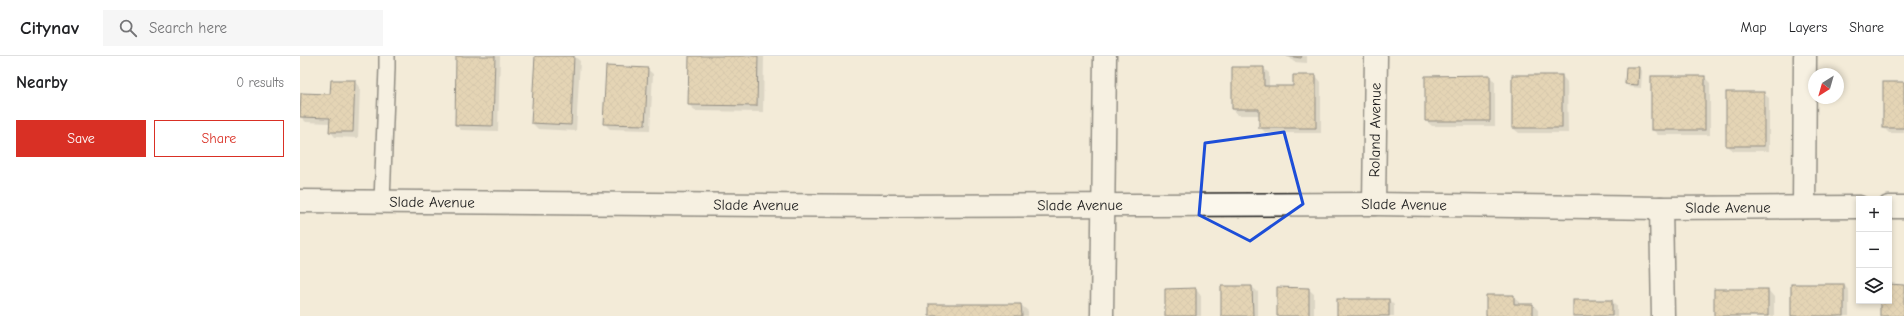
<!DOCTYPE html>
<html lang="en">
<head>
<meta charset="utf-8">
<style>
  body { margin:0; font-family:"Comic Neue",sans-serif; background:#f6f6f6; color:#202124 }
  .controls { position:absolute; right:12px; bottom:12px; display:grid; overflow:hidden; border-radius:0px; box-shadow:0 2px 6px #0003 }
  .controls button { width:36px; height:36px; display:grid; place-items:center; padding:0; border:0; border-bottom:1px solid #e0e0e0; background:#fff; color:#202124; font:20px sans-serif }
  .compass { position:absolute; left:1508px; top:12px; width:36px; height:36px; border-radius:50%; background:#fff; box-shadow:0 2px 6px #0003; rotate:217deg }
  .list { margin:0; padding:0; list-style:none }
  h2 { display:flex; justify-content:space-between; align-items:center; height:52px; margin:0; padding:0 16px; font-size:17px }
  h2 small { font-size:13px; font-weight:400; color:#757577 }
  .actions { display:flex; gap:8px; padding:12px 16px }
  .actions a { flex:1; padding:9px 0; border:1px solid #d93025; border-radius:0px; text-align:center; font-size:14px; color:#d93025 }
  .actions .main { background:#d93025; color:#fff }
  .icon { flex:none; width:22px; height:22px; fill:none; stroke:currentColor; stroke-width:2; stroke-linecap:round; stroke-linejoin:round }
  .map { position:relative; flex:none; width:1604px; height:260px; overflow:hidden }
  header { display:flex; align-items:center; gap:24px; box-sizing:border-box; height:56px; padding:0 20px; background:#fff; border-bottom:1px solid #e0e0e0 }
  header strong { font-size:19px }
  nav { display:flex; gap:22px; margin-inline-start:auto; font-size:14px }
  .search { width:280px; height:36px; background:#f6f6f6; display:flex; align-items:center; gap:10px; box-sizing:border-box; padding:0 14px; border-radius:0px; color:#757577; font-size:15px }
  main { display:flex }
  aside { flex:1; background:#fff }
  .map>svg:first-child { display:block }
  .shadow { fill:#0003 }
  .building { fill:url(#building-cross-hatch); stroke:#1c1c1c }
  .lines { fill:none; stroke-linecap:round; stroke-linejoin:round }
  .service-casing { stroke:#1c1c1c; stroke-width:18 }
  .minor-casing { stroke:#1c1c1c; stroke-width:25 }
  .service { stroke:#fbf7ec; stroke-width:15 }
  .minor { stroke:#fbf7ec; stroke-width:22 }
  .marked { fill:none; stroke:#1d4ed8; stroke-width:3; stroke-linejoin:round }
  .labels { text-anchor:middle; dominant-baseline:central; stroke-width:3; stroke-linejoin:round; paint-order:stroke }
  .street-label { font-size:15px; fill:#1c1c1c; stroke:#fbf7ec }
</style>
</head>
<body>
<header>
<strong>Citynav</strong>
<div class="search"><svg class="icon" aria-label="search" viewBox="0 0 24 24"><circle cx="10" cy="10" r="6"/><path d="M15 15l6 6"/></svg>Search here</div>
<nav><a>Map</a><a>Layers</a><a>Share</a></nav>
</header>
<main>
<aside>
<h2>Nearby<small>0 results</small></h2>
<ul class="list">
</ul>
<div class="actions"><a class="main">Save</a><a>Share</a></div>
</aside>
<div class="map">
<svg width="1604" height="260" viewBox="0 0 1604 260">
  <defs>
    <pattern id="building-cross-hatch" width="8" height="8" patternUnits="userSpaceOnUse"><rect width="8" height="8" fill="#d3b989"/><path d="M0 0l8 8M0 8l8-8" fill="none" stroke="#b59e76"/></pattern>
  </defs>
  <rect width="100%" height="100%" fill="#f3ebd8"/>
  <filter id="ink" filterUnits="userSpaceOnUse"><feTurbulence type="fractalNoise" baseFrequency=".025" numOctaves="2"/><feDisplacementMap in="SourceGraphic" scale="8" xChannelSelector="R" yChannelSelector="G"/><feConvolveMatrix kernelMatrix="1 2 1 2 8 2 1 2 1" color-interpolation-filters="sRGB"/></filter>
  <g filter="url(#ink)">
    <g class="shadow">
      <path d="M157 0H200L198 75 161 74 156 69Z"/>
      <path d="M236 0H274L280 5 276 75 238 73 232 67Z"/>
      <path d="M390 0H464L463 56 396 55 389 49Z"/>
      <path d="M988 0H1007V7L994 6Z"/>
      <path d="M963 12 969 17V31H994L1016 20 1021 26V77H966L960 71V59H938L933 53Z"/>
      <path d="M1339 12 1342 16 1341 32 1329 31 1326 28Z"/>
      <path d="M347 13 353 18 350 74 310 73 304 67Z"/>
      <path d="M1189 20 1195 26V70H1132L1126 65Z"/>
      <path d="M1262 20 1267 26 1268 77H1219L1213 72Z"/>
      <path d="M1404 21 1410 27V79H1358L1352 73Z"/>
      <path d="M54 25 60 31 58 82 35 81 30 75V67L6 66 1 61 31 39Z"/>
      <path d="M1604 27V77H1589L1584 72Z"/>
      <path d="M1463 37 1469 42V95H1433L1427 89Z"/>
      <path d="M1544 229 1549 235V260H1492Z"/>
      <path d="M922 231H952L958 236V260H922Z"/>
      <path d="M895 233 901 239V260H866Z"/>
      <path d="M1008 233 1014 238V260H978Z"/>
      <path d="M1468 234 1474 241V260H1415Z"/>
      <path d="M1213 240 1219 246V249H1233L1238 254V260H1187Z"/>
      <path d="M1089 244 1094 249V260H1038Z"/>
      <path d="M1312 245 1317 250V260H1274Z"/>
      <path d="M630 249H721L728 255V260H630Z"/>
    </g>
    <g class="building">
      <path d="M156 0H195L193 70 155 69Z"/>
      <path d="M235 0H274L271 69 231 67Z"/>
      <path d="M389 0H458L457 50 388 49Z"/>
      <path d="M987 0H1002L1001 2Z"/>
      <path d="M306 10 348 12 345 69 303 68Z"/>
      <path d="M932 11H964V30H993V19H1016V72H959V53H932Z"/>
      <path d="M1326 11H1339L1338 29 1325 28Z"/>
      <path d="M1190 19V65H1125V20Z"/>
      <rect x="1212" y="19" width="50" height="53"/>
      <rect x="1351" y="20" width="54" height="54"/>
      <path d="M31 24H55L53 76H29L30 62 0 61 1 37 30 38Z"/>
      <rect x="1583" y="26" width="21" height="46"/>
      <rect x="1426" y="36" width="38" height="54"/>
      <rect x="1491" y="228" width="53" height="32"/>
      <path d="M1589 228 1604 229V260H1580V245H1589Z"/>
      <path d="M921 230H952L953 260H921Z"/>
      <path d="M977 231 1009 232V260H977Z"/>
      <path d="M896 232V260H865V233Z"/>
      <rect x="1414" y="233" width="54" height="27"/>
      <path d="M1186 239H1214V248H1233V260H1186Z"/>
      <rect x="1037" y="243" width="52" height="17"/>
      <rect x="1273" y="244" width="39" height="16"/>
      <path d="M629 248H721L722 260H629Z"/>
    </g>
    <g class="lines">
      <g class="service-casing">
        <path id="service" d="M82 146 87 12V0"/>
      </g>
      <g class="minor-casing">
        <g id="minor">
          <path id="s1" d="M0 145 581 150 1074 148 1361 152 1559 151"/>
          <path id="s2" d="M1074 148 1076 0"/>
          <path d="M1504 151 1505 0"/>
          <path d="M1589 151H1604"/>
          <path d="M1361 152 1363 260"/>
          <path d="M802 260 805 0"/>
        </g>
      </g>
      <use href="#service" class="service"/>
      <use href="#minor" class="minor"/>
    </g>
  </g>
  <path d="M0 0H1604V260H0ZM984 76 1003 148 950 185 899 159 905 87Z" fill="#f3ebd8" fill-opacity=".55" fill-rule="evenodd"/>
  <path class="marked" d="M984 76 1003 148 950 185 899 159 905 87Z"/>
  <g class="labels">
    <g class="street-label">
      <text stroke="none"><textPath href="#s2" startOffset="74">Roland Avenue</textPath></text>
      <text stroke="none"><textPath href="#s1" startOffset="132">Slade Avenue</textPath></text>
      <text stroke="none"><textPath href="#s1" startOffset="780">Slade Avenue</textPath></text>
      <text stroke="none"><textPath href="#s1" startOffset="1104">Slade Avenue</textPath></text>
      <text stroke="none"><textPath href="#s1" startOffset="456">Slade Avenue</textPath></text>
      <text stroke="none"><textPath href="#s1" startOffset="1428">Slade Avenue</textPath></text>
    </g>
  </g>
</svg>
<div class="controls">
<button>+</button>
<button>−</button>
<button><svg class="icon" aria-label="layers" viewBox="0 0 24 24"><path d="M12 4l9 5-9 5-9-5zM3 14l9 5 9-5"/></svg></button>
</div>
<svg class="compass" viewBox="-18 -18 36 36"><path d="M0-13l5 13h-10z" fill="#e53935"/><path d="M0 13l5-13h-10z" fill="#757577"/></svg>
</div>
</main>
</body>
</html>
